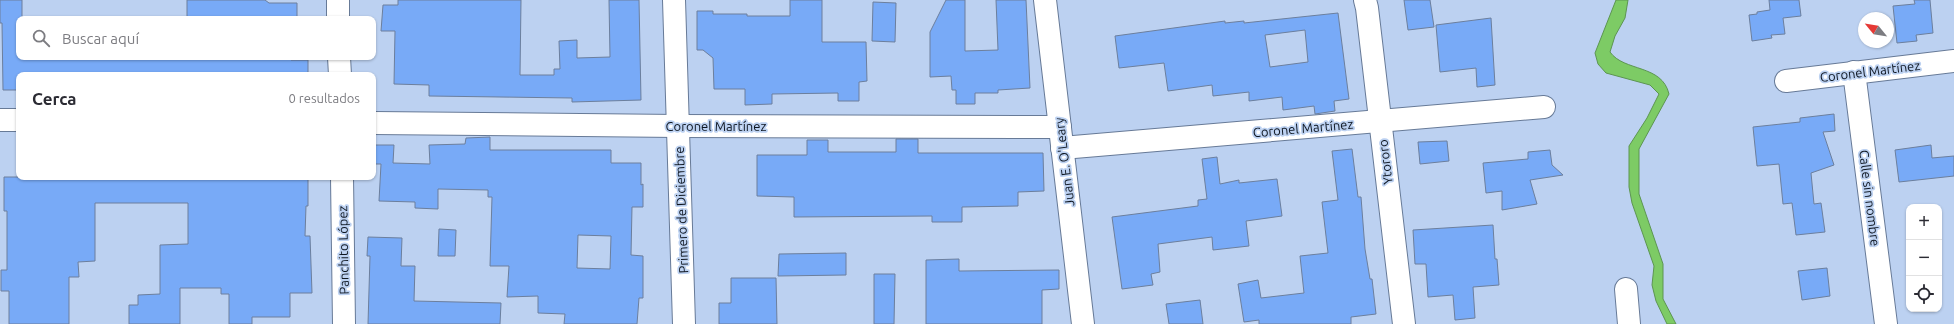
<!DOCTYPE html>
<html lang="es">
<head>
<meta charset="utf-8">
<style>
  body { margin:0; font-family:Ubuntu,sans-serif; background:#f7f7f7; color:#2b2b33 }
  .controls { position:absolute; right:12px; bottom:12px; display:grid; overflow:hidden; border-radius:8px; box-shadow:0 1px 3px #0004 }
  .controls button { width:36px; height:36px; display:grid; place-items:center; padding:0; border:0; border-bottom:1px solid #e1e1e2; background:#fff; color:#2b2b33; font:20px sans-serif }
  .compass { position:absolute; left:1858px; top:12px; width:36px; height:36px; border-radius:50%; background:#fff; box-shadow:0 1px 3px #0004; rotate:300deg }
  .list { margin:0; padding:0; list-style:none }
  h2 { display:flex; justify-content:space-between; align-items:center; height:52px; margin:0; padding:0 16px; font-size:17px }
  h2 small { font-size:13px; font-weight:400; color:#7c7c81 }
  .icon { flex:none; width:22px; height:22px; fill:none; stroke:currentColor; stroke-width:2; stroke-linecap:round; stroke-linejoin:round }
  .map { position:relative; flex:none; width:1954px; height:324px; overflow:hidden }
  .search { position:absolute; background:#fff; box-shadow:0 1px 3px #0004; left:16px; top:16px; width:360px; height:44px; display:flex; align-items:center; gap:10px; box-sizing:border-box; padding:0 14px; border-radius:8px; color:#7c7c81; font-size:15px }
  .panel { position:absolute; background:#fff; box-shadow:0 1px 3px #0004; left:16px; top:72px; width:360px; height:108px; border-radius:8px }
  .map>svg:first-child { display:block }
  .water { fill:#7dcb65; stroke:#5c9551 }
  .building { fill:#78aaf7; stroke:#6c7f9d; fill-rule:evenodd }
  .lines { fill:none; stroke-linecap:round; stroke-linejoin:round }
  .minor-casing { stroke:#677a97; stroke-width:24 }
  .minor { stroke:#fff; stroke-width:22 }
  .labels { text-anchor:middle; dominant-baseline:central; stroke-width:3.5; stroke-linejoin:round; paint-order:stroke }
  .street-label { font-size:13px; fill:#0e1621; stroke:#bcd1f1 }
</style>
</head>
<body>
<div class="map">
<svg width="1954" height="324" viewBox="0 0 1954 324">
  <rect width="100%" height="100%" fill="#bcd1f1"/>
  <path class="water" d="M1616 0H1628L1625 18 1615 36 1610 52C1624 72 1662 64 1669 94L1639 149V194L1663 264V299L1676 324H1667L1656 301 1652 285 1654 266 1632 203 1629 187V146L1647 118 1659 94 1650 85 1606 73 1598 64 1595 53Z"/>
  <g class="building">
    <path d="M0 0H22V19H19V57H291V60H308V75H19V90H3L2 23H0Z"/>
    <path d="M187 0H265L269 3H297V19H187Z"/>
    <path d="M398 0H521L520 75H554V69H560L559 41 577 40V58L610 57 609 0H639L641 100 572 102V98L429 96V85L394 84 395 31H381L383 5H398Z"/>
    <path d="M790 0H822V42H866L867 81 859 82V101H838V93L772 94V104L745 105V89H714L713 58 703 50H697V11H713V14H747V16H790Z"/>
    <path d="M946 0H965V51L998 50 996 0H1026L1030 88 998 90V93H975V104H956V90H952L951 76 930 77V32Z"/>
    <path d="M1404 0H1430L1434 27 1408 30Z"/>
    <path d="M1769 0H1799L1801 16 1783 18 1785 34 1771 35 1772 38 1752 41 1749 15 1757 14V12L1770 10Z"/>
    <path d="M1914 0H1930L1933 33 1916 35 1917 41 1897 43 1893 6 1915 4Z"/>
    <path d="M873 2 896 3 895 42 872 41Z"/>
    <path d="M1338 13 1349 99 1334 101 1335 111 1315 114 1314 106 1283 110 1282 97 1249 101V92L1213 96 1212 85 1168 91 1164 63 1119 68 1115 36 1225 21V23L1244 21V23ZM1305 30 1308 62 1270 67 1265 35Z"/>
    <path d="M1491 18 1495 85 1477 87 1476 68 1440 72 1436 25Z"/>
    <path d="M1834 114 1835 131 1823 132 1834 165 1811 173 1814 204 1821 203 1825 232 1796 235 1792 203 1783 204 1779 164 1757 166 1753 127 1800 122V118Z"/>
    <path d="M490 137V150H611V163H641V185L643 184V207H632L631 255 643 256V298H639L637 324H564L565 314 538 313V296L507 297 509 266H490L492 197H488V190L438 189V209L415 208V202L379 201 381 164H373V145H394L393 163 430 164 429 145 465 144 466 138ZM578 235 611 236 610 269 577 268Z"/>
    <path d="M896 139H918V153H1043L1044 191 1018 192V206L962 207V222H932V216L794 217V197L757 196V155H807V140H828V152H896Z"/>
    <path d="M1447 141 1449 161 1420 164 1418 142Z"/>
    <path d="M1931 145 1932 158 1954 156V176L1899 182 1895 150Z"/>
    <path d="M1352 149 1358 197H1361L1365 249 1370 279H1372L1376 314 1351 317V324H1259V320L1244 322 1238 284 1258 280 1261 298 1304 293 1300 256 1328 253 1322 202 1338 200 1332 151Z"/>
    <path d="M1550 150 1552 165 1563 175 1530 180 1537 204 1502 210V191L1486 193 1483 163 1528 159V152Z"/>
    <path d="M1217 157 1220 184 1239 180V183L1277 179 1282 216 1246 221 1249 246 1213 250 1212 237 1158 244 1160 272 1151 274 1153 285 1122 289 1112 217 1198 206V200L1207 199 1202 159Z"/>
    <path d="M4 177H308V206H306L305 236H310L312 293H290V317H252V324H229V294H221V288H180V324H129V305H138V295L160 294V245L188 244V203H95V261L78 262 79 277H69V324H9V291H1V270H7V211H4Z"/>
    <path d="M1493 225 1495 259H1497L1499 285 1473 287 1475 318 1455 320 1453 295 1428 297 1426 264H1415L1413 230Z"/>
    <path d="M439 229 456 230 455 256H438Z"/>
    <path d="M368 237 402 238 401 266H415L414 301 501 303 500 324H368L370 256H367Z"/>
    <path d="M846 253V275L778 276 779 254Z"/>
    <path d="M959 259V271L1059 270V289L1042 290V324H926V260Z"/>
    <path d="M1827 268 1830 296 1802 300 1798 271Z"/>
    <path d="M874 274H895L894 324H874Z"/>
    <path d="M731 278H776L777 324H719V303H731Z"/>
    <path d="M1200 300 1203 324H1169L1166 304Z"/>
  </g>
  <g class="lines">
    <g class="minor-casing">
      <g id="minor">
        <path d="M338 0V19"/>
        <path d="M674 0 684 324"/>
        <path d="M1045 0 1083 324"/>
        <path d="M1365 0 1367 8 1404 324"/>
        <path d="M339 57 340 75"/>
        <path d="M1854 72 1886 324"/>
        <path d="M1786 81 1954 61"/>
        <path d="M0 120H19"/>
        <path d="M373 123 678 126 1060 127"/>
        <path d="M1062 148 1544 107"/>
        <path d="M342 177 344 324"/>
        <path d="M1626 289 1629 324"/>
      </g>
    </g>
    <use href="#minor" class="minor"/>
  </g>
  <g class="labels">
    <g class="street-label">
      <text transform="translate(1870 71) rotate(-7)">Coronel Martínez</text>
      <text x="716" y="126">Coronel Martínez</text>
      <text transform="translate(1303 128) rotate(-5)">Coronel Martínez</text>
      <text transform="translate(1064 162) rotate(-97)">Juan E. O'Leary</text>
      <text transform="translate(1385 162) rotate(-97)">Ytororo</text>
      <text transform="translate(1870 198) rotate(83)">Calle sin nombre</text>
      <text transform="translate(681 210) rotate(-92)">Primero de Diciembre</text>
      <text transform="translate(343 250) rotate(-91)">Panchito López</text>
    </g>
  </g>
</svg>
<div class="controls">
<button>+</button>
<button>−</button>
<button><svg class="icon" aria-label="locate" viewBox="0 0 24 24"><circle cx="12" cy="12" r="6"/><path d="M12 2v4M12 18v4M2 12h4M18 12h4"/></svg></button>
</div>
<svg class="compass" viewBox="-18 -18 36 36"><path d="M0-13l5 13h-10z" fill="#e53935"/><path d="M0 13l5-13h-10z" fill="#7c7c81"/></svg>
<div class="search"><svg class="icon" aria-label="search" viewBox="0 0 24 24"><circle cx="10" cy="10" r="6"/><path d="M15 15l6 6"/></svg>Buscar aquí</div>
<section class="panel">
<h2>Cerca<small>0 resultados</small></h2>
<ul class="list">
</ul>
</section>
</div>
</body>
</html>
